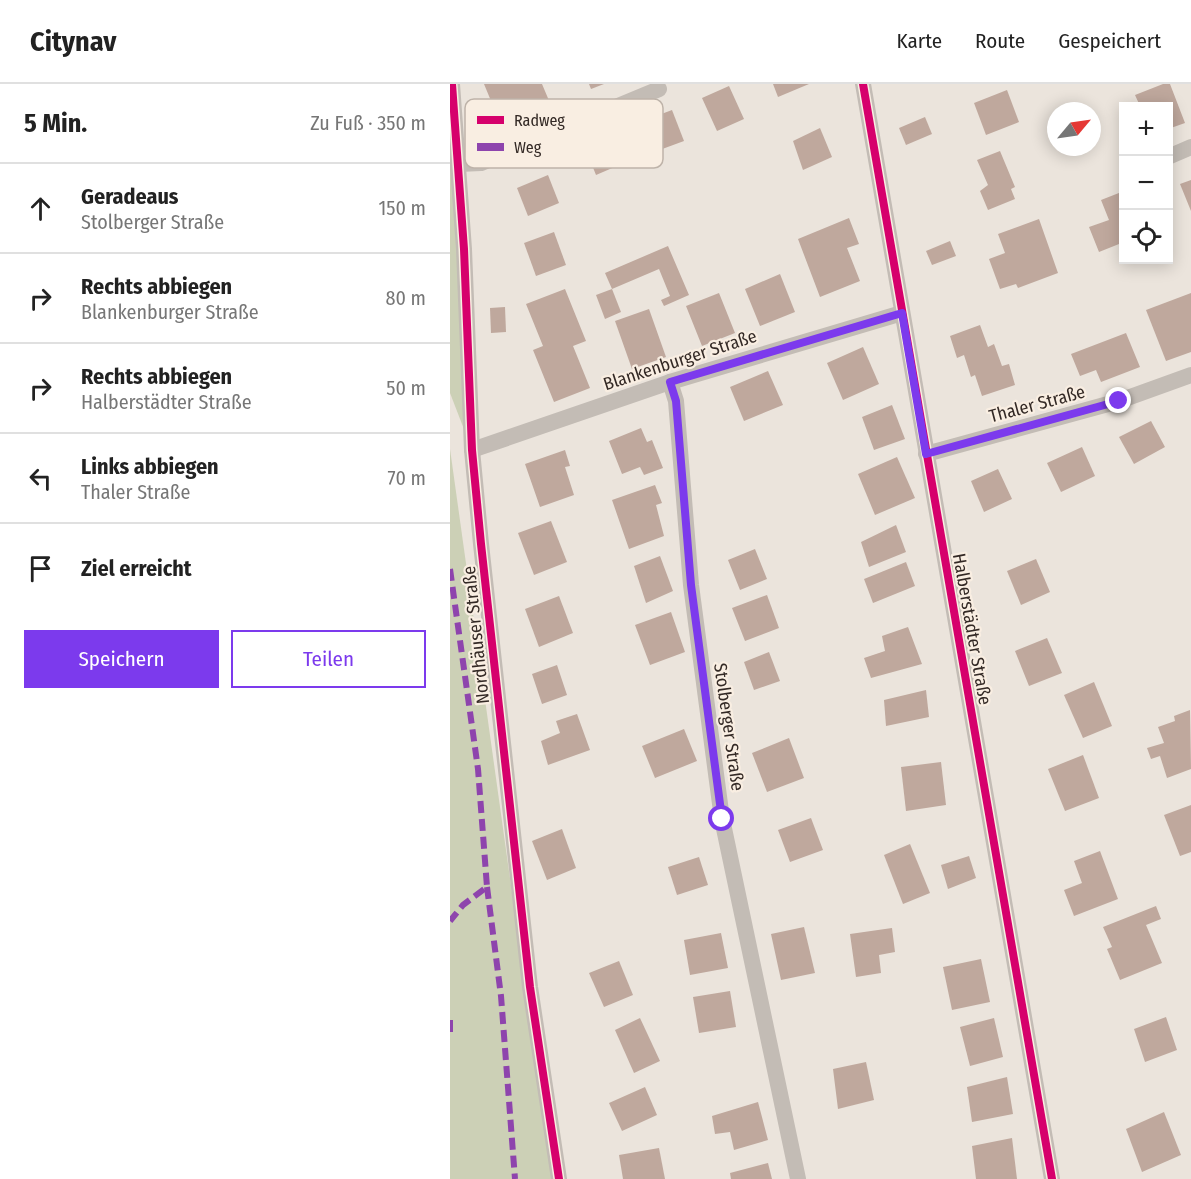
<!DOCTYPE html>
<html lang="de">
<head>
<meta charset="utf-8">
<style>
  body { margin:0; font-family:"Fira Sans Condensed",sans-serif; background:#f6f6f6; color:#222 }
  .controls { position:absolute; right:18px; top:18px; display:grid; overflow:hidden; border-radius:0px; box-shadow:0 3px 15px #0003 }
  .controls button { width:54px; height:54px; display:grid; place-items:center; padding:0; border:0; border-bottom:2px solid #e0e0e0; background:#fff; color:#222; font:30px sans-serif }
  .compass { position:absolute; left:597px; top:18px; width:54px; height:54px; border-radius:50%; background:#fff; box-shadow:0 3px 15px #0003; rotate:61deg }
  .stop { position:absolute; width:18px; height:18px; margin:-14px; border:4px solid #7c3aed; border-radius:50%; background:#fff }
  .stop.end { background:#7c3aed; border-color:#fff; box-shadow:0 2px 6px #0008 }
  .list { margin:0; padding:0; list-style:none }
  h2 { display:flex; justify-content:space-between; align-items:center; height:78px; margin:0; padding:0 24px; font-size:26px }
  h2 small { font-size:20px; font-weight:400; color:#767676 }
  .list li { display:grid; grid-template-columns:39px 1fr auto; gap:18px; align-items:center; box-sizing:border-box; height:90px; padding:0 24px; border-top:2px solid #e0e0e0 }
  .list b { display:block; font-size:22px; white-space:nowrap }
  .list p { margin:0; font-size:20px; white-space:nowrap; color:#767676 }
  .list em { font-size:20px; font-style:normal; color:#767676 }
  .actions { display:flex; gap:12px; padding:18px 24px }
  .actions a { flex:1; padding:14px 0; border:2px solid #7c3aed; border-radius:0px; text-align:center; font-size:21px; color:#7c3aed }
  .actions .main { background:#7c3aed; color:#fff }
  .icon { flex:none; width:33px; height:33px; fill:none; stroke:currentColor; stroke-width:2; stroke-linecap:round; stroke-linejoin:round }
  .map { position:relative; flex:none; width:741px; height:1095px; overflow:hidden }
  header { display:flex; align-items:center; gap:36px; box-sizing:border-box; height:84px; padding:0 30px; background:#fff; border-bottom:2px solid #e0e0e0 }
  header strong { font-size:28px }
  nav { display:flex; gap:33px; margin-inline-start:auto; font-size:21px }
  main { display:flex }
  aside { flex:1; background:#fff }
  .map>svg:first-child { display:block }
  .green { fill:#ccd0b6 }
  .building { fill:#bfa89d }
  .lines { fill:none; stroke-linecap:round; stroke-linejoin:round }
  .street { stroke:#c3bcb5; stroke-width:16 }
  .quiet { stroke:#8e44ad; stroke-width:6; stroke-dasharray:12 6; stroke-linecap:butt }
  .cycleway-casing { stroke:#f9eee2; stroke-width:11 }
  .cycleway { stroke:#d6006c; stroke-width:8 }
  .route { stroke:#7c3aed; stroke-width:8 }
  .labels { text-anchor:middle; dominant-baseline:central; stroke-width:4.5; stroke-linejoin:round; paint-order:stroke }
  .street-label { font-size:18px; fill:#332925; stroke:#f9eee2 }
  .key { fill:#f9eee2; stroke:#beb3a9; stroke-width:1.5 }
  .key-label { font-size:16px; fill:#332925 }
</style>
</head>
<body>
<header>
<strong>Citynav</strong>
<nav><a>Karte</a><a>Route</a><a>Gespeichert</a></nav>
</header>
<main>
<aside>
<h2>5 Min.<small>Zu Fuß · 350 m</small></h2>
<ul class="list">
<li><svg class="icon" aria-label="ahead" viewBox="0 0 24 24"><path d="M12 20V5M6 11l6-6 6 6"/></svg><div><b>Geradeaus</b><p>Stolberger Straße</p></div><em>150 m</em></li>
<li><svg class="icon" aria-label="right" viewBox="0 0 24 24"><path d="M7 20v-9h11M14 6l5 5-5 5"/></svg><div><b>Rechts abbiegen</b><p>Blankenburger Straße</p></div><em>80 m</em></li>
<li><svg class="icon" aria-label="right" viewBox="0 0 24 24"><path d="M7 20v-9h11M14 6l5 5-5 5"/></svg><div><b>Rechts abbiegen</b><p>Halberstädter Straße</p></div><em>50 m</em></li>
<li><svg class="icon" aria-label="left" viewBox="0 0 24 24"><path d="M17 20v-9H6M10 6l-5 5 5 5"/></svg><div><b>Links abbiegen</b><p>Thaler Straße</p></div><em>70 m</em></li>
<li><svg class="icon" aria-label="arrive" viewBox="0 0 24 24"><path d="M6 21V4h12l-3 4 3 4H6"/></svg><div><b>Ziel erreicht</b></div></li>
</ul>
<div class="actions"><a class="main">Speichern</a><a>Teilen</a></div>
</aside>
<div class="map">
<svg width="741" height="1095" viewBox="0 0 741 1095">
  <rect width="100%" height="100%" fill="#ebe4dc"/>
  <g class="green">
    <path d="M0 0 22 366 0 309Z"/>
    <path d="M0 365 102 1095H0Z"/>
  </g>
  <g class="building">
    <path d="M34 0H92L100 19 73 30 68 20 46 29Z"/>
    <path d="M139 0H154L141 5Z"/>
    <path d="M323 0H359L328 13Z"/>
    <path d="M713 0H720L735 39 718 45V22H690L685 11Z"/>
    <path d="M279 2 294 35 267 47 252 14Z"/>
    <path d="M557 6 569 38 536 51 524 19Z"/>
    <path d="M222 26 234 57 196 71 185 40Z"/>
    <path d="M475 33 482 50 456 61 449 44Z"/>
    <path d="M370 44 382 73 353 86 343 57Z"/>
    <path d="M161 47 174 79 146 91 133 59Z"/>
    <path d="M550 67 565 103 561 105 565 115 538 126 530 107 538 101 527 76Z"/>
    <path d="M98 91 109 119 78 132 67 104Z"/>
    <path d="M741 96V127L730 100Z"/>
    <path d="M674 107V158L649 168 639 143 659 136 651 116Z"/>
    <path d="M399 134 409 160 397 164 410 197 370 213 348 155Z"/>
    <path d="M589 135 608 189 568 204 566 200 550 205 539 175 555 169 548 150Z"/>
    <path d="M104 148 116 181 86 192 74 159Z"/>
    <path d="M500 157 506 172 482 181 476 167Z"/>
    <path d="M218 162 239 211 214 222 211 216 220 212 209 185 162 205 155 189Z"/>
    <path d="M330 190 345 228 310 242 295 205Z"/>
    <path d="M115 205 136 257 123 262 140 304 104 318 83 266 93 262 76 220Z"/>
    <path d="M162 205 171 228 155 235 146 211Z"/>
    <path d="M269 209 285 249 252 262 236 222Z"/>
    <path d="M741 209V268L716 277 696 226Z"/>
    <path d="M55 223 56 248 41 249 40 224Z"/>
    <path d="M199 225 216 273 182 285 165 237Z"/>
    <path d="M530 241 538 263 544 260 552 282 559 280 565 301 532 312 525 291 521 293 514 271 507 274 500 252Z"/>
    <path d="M676 249 690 283 651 298 646 286 630 292 621 270Z"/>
    <path d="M413 263 429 300 393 316 377 279Z"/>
    <path d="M318 287 333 321 294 337 280 303Z"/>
    <path d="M442 321 455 355 424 366 412 333Z"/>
    <path d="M701 337 715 363 684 380 669 353Z"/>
    <path d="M191 344 197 358 202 356 213 384 194 391 190 383 172 390 159 357Z"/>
    <path d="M632 363 645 392 611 408 597 379Z"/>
    <path d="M115 366 120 382 115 383 124 411 90 423 75 380Z"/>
    <path d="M447 373 465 414 425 431 408 390Z"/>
    <path d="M548 385 562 415 534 428 521 397Z"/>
    <path d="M205 401 212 419 206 421 214 452 179 465 162 416Z"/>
    <path d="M101 437 117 478 84 491 68 449Z"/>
    <path d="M446 441 456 468 419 483 411 458Z"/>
    <path d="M305 465 317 495 290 506 278 476Z"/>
    <path d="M210 472 223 507 196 519 184 482Z"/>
    <path d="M586 475 600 508 571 521 557 487Z"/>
    <path d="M456 478 465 502 423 519 414 495Z"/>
    <path d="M317 511 329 544 295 557 282 524Z"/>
    <path d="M109 512 123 549 89 563 75 525Z"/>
    <path d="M221 528 235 568 200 581 185 541Z"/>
    <path d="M458 543 472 580 421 594 414 574 435 567 432 552Z"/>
    <path d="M597 554 612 589 579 602 565 567Z"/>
    <path d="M319 568 330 597 304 606 294 578Z"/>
    <path d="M107 581 117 611 92 620 82 590Z"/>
    <path d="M644 598 662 642 633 654 614 611Z"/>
    <path d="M476 606 479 633 436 642 434 616Z"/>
    <path d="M740 626 741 685 717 694 710 672 701 675 697 664 714 659 708 643 725 637 724 632Z"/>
    <path d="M127 630 140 666 98 681 91 657 110 649 106 637Z"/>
    <path d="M234 645 247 677 205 694 192 662Z"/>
    <path d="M339 654 354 694 317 708 302 669Z"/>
    <path d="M633 671 649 714 615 727 598 685Z"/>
    <path d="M491 678 496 721 456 727 451 683Z"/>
    <path d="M741 721V768L730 772 714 731Z"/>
    <path d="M361 734 373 766 340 778 328 746Z"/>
    <path d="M112 745 126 784 97 796 82 757Z"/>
    <path d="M460 760 480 809 453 820 434 771Z"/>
    <path d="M650 767 668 815 624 832 614 806 632 799 624 777Z"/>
    <path d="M519 772 526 794 498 805 491 781Z"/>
    <path d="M249 773 258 801 227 811 218 783Z"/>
    <path d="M706 822 711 835 696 841 712 879 670 896 657 865 662 863 653 843Z"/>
    <path d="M354 843 365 889 331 896 321 850Z"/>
    <path d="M442 844 445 868 429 871 431 889 406 893 400 850Z"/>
    <path d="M271 849 278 884 240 891 234 856Z"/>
    <path d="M531 875 540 918 502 926 493 883Z"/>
    <path d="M169 877 183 911 154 923 139 889Z"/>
    <path d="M280 907 286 943 249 949 243 913Z"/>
    <path d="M716 933 727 966 695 978 684 945Z"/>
    <path d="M190 934 210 977 184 989 165 946Z"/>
    <path d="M544 934 553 973 520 982 510 943Z"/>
    <path d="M416 978 424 1016 388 1025 383 985Z"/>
    <path d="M557 993 563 1030 522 1038 517 1003Z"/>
    <path d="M195 1003 207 1031 172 1047 159 1019Z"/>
    <path d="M308 1018 318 1056 284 1066 280 1048 265 1050 262 1032Z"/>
    <path d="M714 1028 731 1071 692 1088 676 1045Z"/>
    <path d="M562 1054 567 1095H526L522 1062Z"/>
    <path d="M209 1064 215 1095H173L169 1071Z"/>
    <path d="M318 1079 322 1095H281L280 1089Z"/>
  </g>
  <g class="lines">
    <g class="street">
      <path d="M2 0 14 165 22 366 31 460 80 903 109 1095"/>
      <path d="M413 0 602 1095"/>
      <path d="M718 73 741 63"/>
      <path d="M9 80 31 79 209 5"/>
      <path d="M220 298 226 317 241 501 272 735 348 1095"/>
      <path d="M22 366 220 298 452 229"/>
      <path d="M476 370 669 317 741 291"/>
    </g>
    <g class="quiet">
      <path d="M0 485 28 685 37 803 13 821 0 837"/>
      <path d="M37 803 51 912 65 1095"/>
      <path d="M0 936V953"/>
    </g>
    <g class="cycleway-casing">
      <g id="cycleway">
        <path d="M2 0 14 165 22 366 31 460 80 903 109 1095"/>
        <path d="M413 0 602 1095"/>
      </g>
    </g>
    <use href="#cycleway" class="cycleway"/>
  </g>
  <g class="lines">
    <path class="route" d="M272 735 241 501 226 317 220 298 452 229 476 370 669 317"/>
  </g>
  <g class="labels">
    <g class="street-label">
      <text transform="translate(230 276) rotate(-18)">Blankenburger Straße</text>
      <text transform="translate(587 320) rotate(-15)">Thaler Straße</text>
      <text transform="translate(522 545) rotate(80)">Halberstädter Straße</text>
      <text transform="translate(26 551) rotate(-96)">Nordhäuser Straße</text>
      <text transform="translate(279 643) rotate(82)">Stolberger Straße</text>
    </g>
  </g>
  <rect x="15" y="15" width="198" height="69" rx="9" class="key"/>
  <rect x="27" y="32" width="27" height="8" fill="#d6006c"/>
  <rect x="27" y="59" width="27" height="8" fill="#8e44ad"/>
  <g class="key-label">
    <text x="64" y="42">Radweg</text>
    <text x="64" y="69">Weg</text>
  </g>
</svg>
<div class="controls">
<button>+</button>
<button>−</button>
<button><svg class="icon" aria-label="locate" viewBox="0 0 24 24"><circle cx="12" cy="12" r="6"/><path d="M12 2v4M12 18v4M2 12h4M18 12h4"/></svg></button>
</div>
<svg class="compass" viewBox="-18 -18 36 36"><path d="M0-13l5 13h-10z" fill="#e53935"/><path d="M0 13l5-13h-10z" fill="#767676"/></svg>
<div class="stop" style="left:272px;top:735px"></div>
<div class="stop end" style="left:669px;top:317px"></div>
</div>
</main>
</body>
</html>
